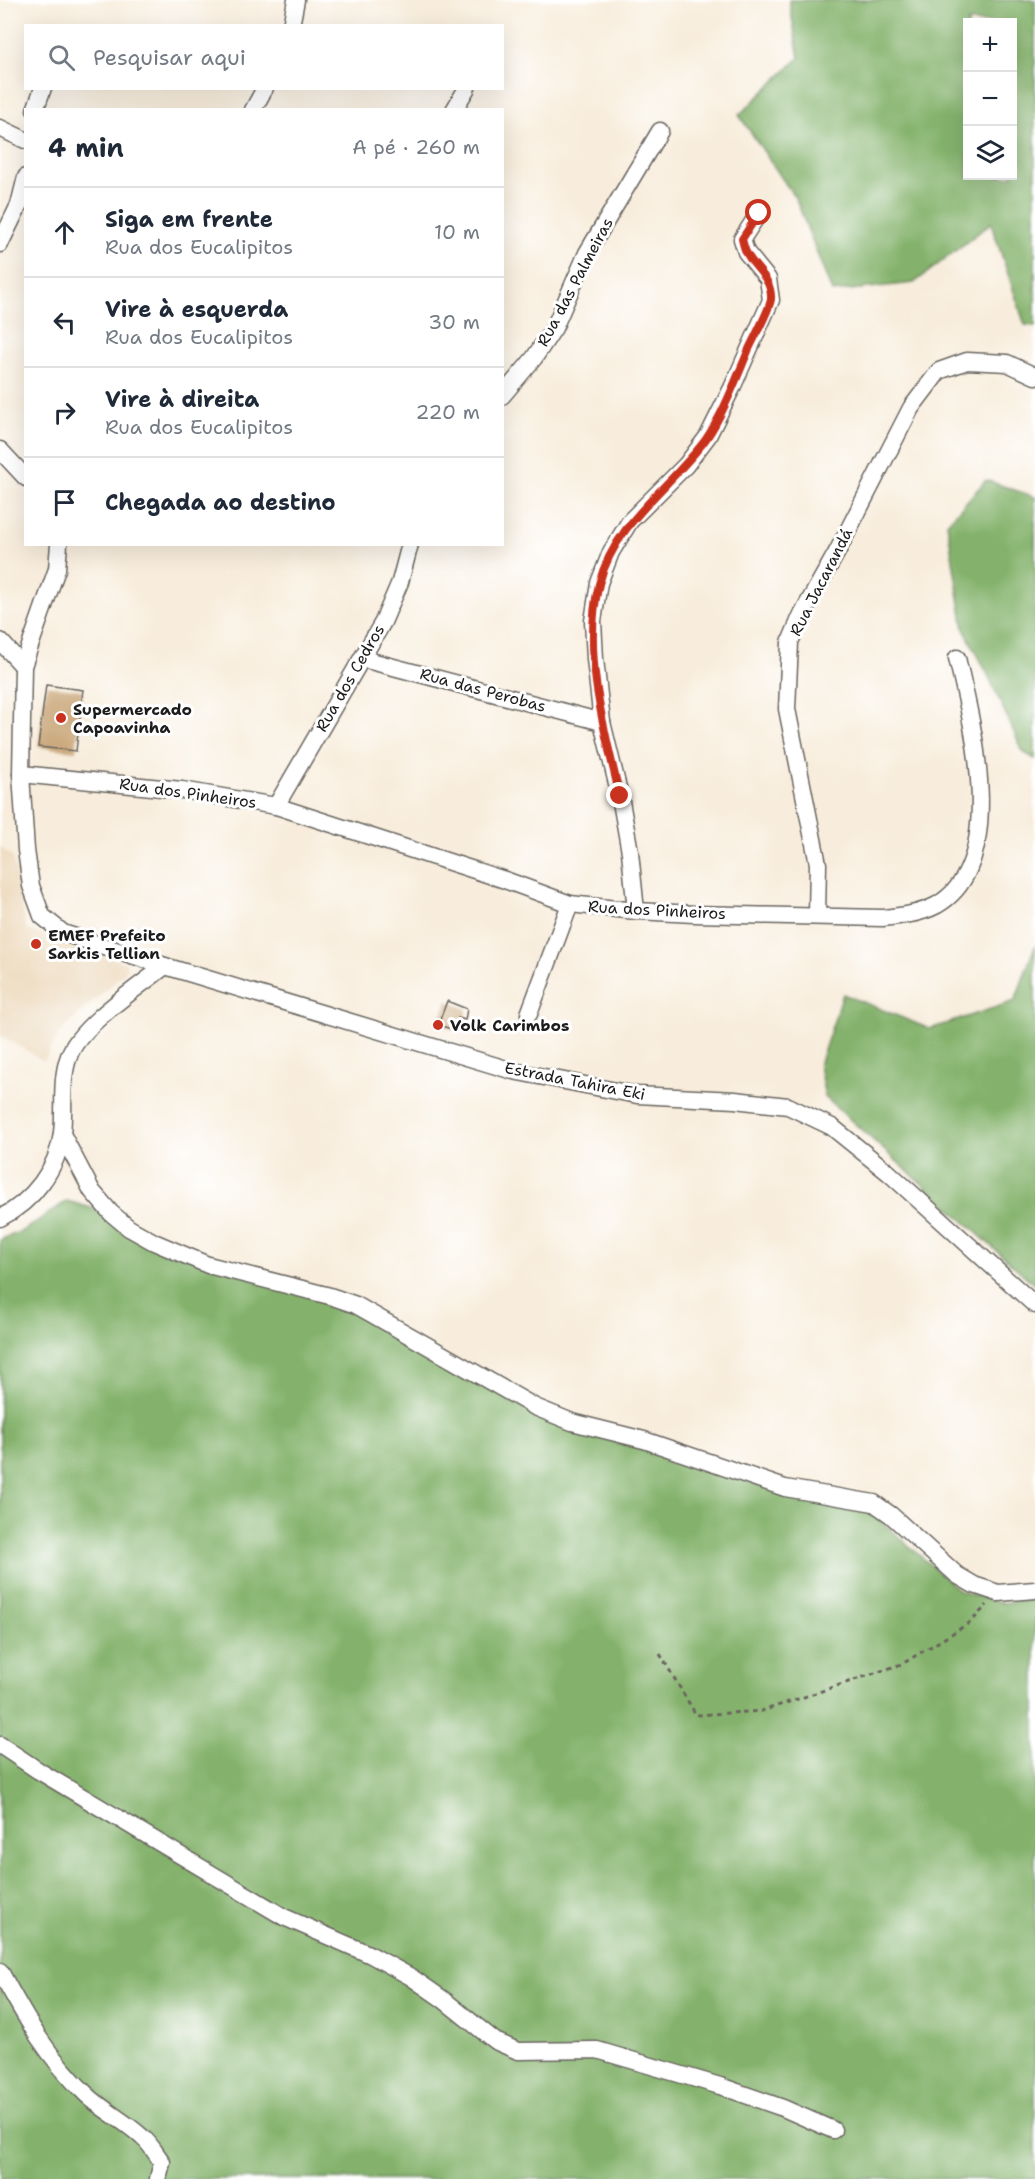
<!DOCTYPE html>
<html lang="pt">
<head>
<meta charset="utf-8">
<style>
  body { margin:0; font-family:"Shantell Sans",sans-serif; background:#f6f6f7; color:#1f2937 }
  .controls { position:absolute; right:18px; top:18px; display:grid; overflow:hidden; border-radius:0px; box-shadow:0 6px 24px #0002 }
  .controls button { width:54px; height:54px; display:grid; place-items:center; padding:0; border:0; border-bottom:2px solid #e0e1e3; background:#fff; color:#1f2937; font:30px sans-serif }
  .stop { position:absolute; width:18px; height:18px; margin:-14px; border:4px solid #c8321e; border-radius:50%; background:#fff }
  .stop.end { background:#c8321e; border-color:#fff; box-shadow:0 2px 6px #0008 }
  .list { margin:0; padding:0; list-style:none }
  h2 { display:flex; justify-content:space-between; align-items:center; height:78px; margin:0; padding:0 24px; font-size:26px }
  h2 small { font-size:20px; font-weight:400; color:#747a83 }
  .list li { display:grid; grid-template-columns:39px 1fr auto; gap:18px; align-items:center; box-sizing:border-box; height:90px; padding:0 24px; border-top:2px solid #e0e1e3 }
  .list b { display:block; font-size:22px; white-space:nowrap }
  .list p { margin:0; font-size:20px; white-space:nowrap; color:#747a83 }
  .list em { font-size:20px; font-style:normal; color:#747a83 }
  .icon { flex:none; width:33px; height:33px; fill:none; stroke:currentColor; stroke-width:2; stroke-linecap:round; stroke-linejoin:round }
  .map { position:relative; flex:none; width:1035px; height:2179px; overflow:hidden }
  .search { position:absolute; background:#fff; box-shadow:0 6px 24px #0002; left:24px; top:24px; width:480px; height:66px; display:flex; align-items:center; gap:15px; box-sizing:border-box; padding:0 21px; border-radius:0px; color:#747a83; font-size:22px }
  .panel { position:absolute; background:#fff; box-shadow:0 6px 24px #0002; left:24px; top:108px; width:480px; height:438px; border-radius:0px }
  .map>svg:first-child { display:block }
  .built { fill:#ecd8ba }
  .forest { fill:#84b26c; stroke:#506744; stroke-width:1.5; fill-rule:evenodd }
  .building { fill:#cba97d }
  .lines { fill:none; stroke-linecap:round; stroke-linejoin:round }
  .minor-casing { stroke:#69655f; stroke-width:19 }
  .path { stroke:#69655f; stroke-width:3; stroke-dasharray:4.5 4.5; stroke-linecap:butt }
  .minor { stroke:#fff; stroke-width:16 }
  .route { stroke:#c8321e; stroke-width:8 }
  .poi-dot { fill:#c8321e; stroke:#fff; stroke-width:2 }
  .labels { text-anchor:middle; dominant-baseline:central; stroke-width:6; stroke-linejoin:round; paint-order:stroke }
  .street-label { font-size:16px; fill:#1c1c1c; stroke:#fff }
  .poi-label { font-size:16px; font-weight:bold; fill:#1c1c1c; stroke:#fff; text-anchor:start }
</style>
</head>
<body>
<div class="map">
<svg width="1035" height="2179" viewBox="0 0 1035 2179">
  <rect width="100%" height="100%" fill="#fff"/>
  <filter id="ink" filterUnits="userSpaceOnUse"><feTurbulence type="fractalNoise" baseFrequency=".0167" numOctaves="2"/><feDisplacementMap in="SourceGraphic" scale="12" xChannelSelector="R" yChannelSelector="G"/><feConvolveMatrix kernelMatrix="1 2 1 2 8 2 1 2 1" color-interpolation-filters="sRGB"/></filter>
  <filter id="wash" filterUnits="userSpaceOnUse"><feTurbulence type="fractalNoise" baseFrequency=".008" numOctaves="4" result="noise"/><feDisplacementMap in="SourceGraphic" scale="24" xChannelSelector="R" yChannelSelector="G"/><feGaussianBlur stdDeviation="1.35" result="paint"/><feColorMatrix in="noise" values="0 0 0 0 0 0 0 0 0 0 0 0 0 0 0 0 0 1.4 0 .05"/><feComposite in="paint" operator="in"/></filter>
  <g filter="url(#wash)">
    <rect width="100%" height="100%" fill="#f8eddc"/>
    <path class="built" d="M0 847 13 857 26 929 127 963 126 971 62 1030 44 1061 0 1035Z"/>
    <g class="forest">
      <path d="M789 0H1035V326L1025 325 991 223 914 283 832 292 796 199 739 115 799 58ZM1012 22V176H968V22Z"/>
      <path d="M986 480 1035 497V759L1023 752 987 673 964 629 947 523Z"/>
      <path d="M1035 946V1285L825 1097 819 1065 843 994 930 1029 1015 1001Z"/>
      <path d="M67 1201 95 1209 156 1247 358 1310 400 1334 439 1362 470 1377 690 1460 779 1491 870 1511 960 1591 1001 1603 1035 1599V2179H0V1240L24 1230Z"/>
    </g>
    <g id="blocks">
      <g class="building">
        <path d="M46 685 83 690 76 751 38 747Z"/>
        <path d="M447 1001 467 1009 465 1020 458 1018 455 1030 438 1025Z"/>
      </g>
    </g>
  </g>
  <g filter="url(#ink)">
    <use href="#blocks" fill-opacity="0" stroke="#69655f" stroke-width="1.5"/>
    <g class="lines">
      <g class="minor-casing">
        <g id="minor">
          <path d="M291 26 296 0"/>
          <path d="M35 110 43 88"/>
          <path d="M253 110 265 88"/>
          <path d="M454 110 467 88"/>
          <path d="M0 128 25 140"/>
          <path d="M0 244 19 205 26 177"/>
          <path d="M502 396 534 358 554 328 587 253 660 131"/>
          <path d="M0 450 26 478"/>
          <path d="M59 544 57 569 23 666 21 774 26 850 31 886 42 916 63 933 165 966 513 1071 637 1095 735 1100 788 1106 832 1127 889 1173 1035 1305"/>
          <path d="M0 641 23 666"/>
          <path d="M363 659 602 722"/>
          <path d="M21 774 182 790 276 806 505 880 570 904 636 911 694 914 883 918C901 916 920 914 937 905 1009 864 972 721 957 658"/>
          <path d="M276 806 383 622 400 582 410 544"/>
          <path d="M636 911 630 852 620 796 602 722 595 659 593 621 599 583 611 552 630 521 686 465 708 436 732 388 771 300 768 279 746 252 742 239 759 213"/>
          <path d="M817 915 818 864 787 709 790 642 802 614 837 552 911 408 939 371 967 361 1007 363 1035 376"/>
          <path d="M529 1014 570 904"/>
          <path d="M62 1134 92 1191 111 1213 129 1228 154 1242 208 1265 330 1296 356 1305 535 1407 572 1422 644 1440 785 1488 874 1503 891 1515 957 1575 974 1585 998 1593 1035 1590"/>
          <path d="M0 1218C32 1202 58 1169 62 1133 65 1108 60 1080 69 1056 79 1026 140 986 165 966"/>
          <path d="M0 1745 39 1771 284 1917 371 1955 411 1977 444 2000 495 2041 518 2051 597 2050 720 2086 783 2108 833 2130"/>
          <path d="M0 1971C26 2019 47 2057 87 2095 104 2111 125 2121 142 2137 150 2143 156 2154 162 2162L158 2179"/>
        </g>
      </g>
      <path class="path" d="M660 1654 696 1715 762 1711 902 1664 971 1622 987 1605"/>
      <use href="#minor" class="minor"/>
    </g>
  </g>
  <g class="lines" filter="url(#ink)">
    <path class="route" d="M620 796C604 730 582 651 599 584 615 522 670 488 706 439 723 415 737 377 749 349 754 338 770 309 771 299 772 277 754 269 746 252 744 248 743 243 742 239L759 213"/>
  </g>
  <g class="poi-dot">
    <circle cx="61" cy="718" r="6"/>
    <circle cx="36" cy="944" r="6"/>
    <circle cx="438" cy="1025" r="6"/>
  </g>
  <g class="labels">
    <g class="street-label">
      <text transform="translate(575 282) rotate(-62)">Rua das Palmeiras</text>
      <text transform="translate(821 582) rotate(-63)">Rua Jacarandá</text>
      <text transform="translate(350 678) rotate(-60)">Rua dos Cedros</text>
      <text transform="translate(483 690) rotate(15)">Rua das Perobas</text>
      <text transform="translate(188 793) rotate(8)">Rua dos Pinheiros</text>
      <text transform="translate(657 910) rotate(3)">Rua dos Pinheiros</text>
      <text transform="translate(575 1081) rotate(11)">Estrada Tahira Eki</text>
    </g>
    <g class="poi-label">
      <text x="73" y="709">Supermercado<tspan x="73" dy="18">Capoavinha</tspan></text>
      <text x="48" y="935">EMEF Prefeito<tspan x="48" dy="18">Sarkis Tellian</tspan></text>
      <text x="450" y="1025">Volk Carimbos</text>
    </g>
  </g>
</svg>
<div class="controls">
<button>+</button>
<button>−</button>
<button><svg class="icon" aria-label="layers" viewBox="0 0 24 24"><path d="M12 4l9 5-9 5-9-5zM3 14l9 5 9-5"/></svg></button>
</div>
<div class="stop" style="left:759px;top:213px"></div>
<div class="stop end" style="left:620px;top:796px"></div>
<div class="search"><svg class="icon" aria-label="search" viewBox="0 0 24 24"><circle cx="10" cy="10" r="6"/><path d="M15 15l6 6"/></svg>Pesquisar aqui</div>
<section class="panel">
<h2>4 min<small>A pé · 260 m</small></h2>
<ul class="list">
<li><svg class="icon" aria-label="ahead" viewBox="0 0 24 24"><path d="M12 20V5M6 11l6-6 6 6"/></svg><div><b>Siga em frente</b><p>Rua dos Eucalipitos</p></div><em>10 m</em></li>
<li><svg class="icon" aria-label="left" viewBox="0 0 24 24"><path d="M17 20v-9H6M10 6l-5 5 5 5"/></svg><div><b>Vire à esquerda</b><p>Rua dos Eucalipitos</p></div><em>30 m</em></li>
<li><svg class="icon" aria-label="right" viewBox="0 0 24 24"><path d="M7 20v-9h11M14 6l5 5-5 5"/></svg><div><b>Vire à direita</b><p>Rua dos Eucalipitos</p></div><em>220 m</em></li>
<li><svg class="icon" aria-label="arrive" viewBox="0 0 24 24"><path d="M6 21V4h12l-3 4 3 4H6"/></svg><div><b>Chegada ao destino</b></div></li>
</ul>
</section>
</div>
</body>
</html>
